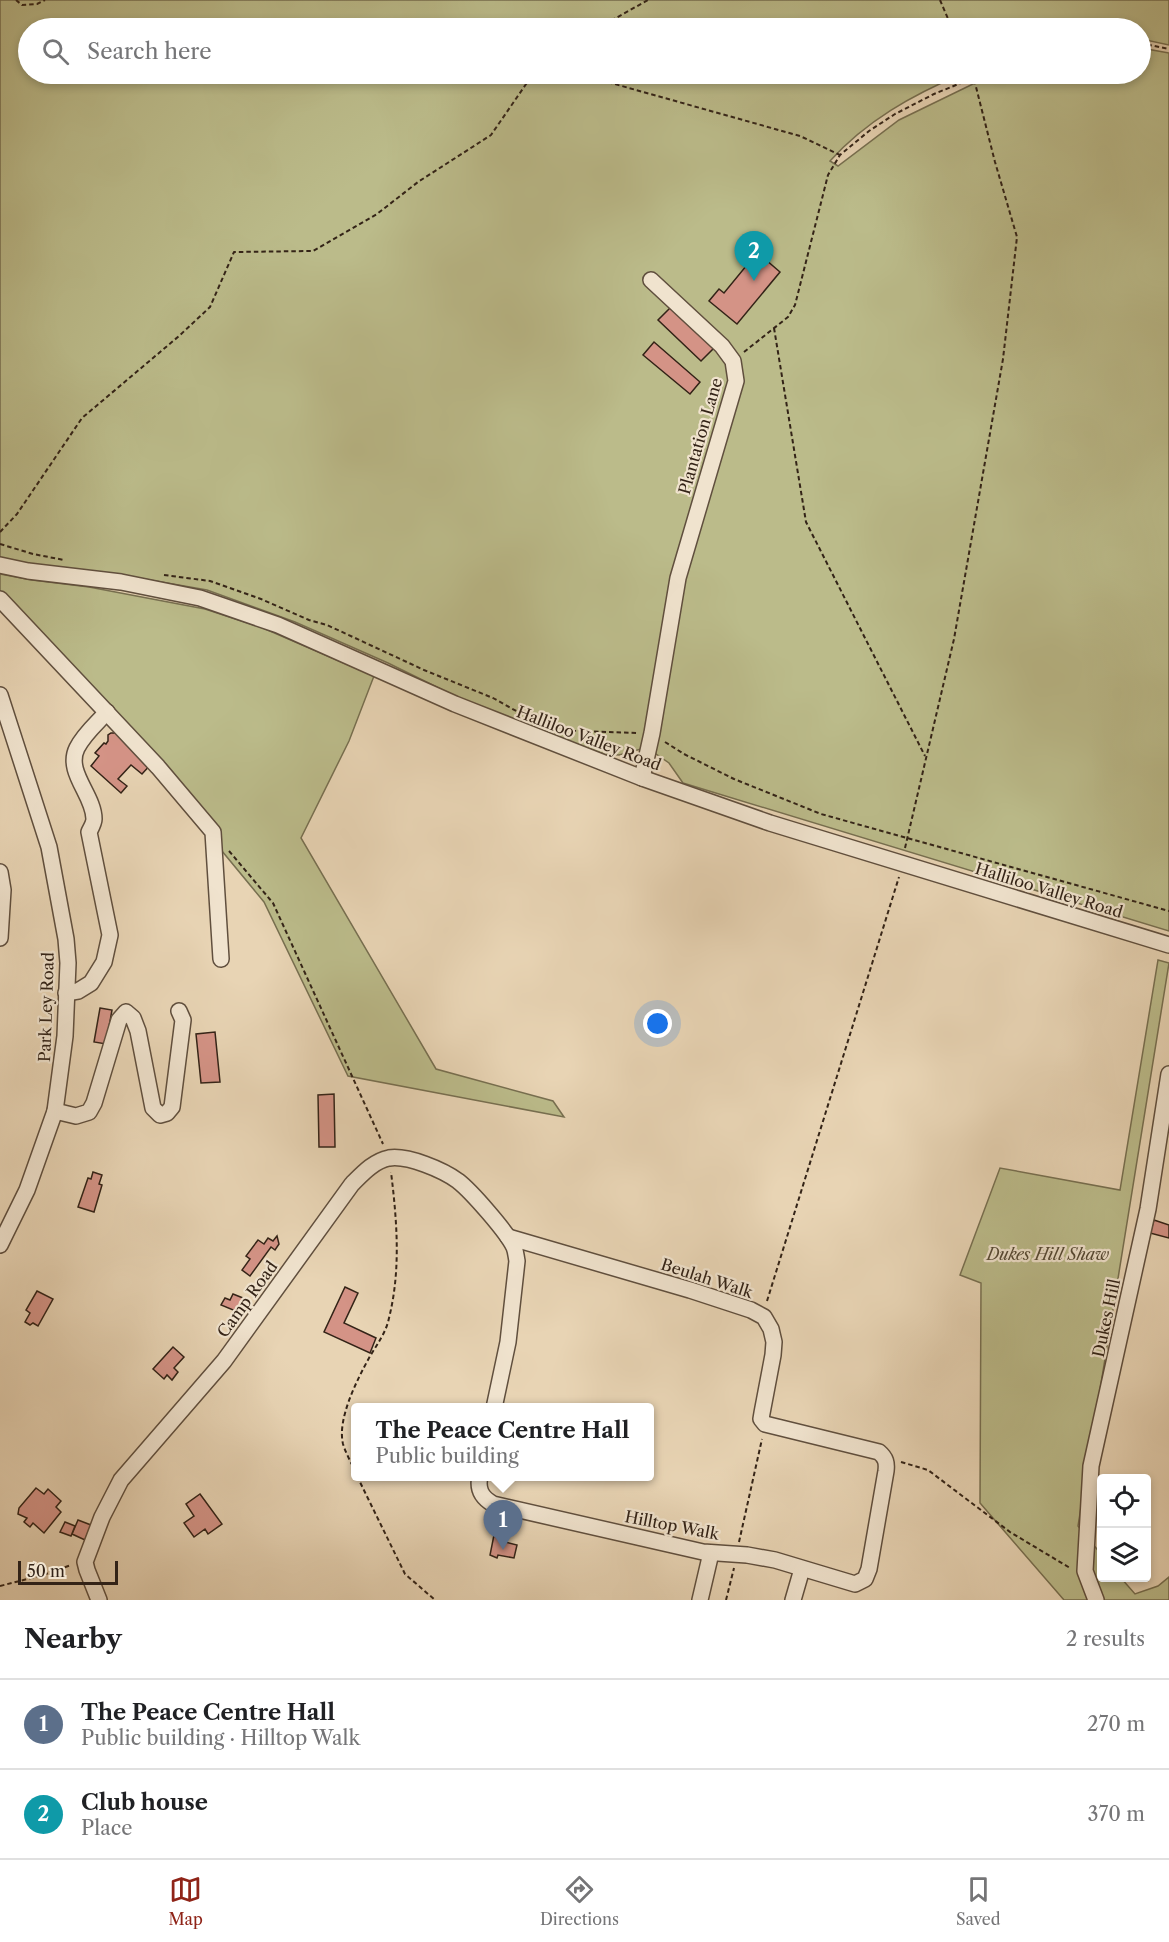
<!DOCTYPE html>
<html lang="en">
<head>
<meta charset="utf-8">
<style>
  body { margin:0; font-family:"Libre Caslon Text",serif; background:#f6f6f6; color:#202124 }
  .controls { position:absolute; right:18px; bottom:18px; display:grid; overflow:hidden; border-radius:6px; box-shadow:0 3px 9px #0003 }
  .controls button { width:54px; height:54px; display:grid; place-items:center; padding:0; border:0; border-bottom:2px solid #e0e0e0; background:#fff; color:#202124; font:30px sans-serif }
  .scale { position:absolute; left:18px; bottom:15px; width:100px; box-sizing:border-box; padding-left:6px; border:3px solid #332317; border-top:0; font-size:16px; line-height:21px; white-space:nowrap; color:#332317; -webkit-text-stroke:4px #f0e3ce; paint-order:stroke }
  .you { position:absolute; left:658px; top:1024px; width:21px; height:21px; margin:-15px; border:4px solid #fff; border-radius:50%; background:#1a73e8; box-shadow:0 0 0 9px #1a73e833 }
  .badge { display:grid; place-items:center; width:39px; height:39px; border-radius:50%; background:#8f2418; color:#fff; font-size:20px; font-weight:700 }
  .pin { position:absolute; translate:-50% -50px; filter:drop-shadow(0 2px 3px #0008) }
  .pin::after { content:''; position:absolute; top:32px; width:21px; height:18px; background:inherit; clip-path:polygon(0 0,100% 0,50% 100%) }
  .popup { position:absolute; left:351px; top:1403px; width:303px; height:78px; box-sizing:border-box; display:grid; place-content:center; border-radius:6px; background:#fff; filter:drop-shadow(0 2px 4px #0005); font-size:20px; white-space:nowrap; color:#757577 }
  .popup b { font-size:22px; color:#202124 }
  .popup::after { content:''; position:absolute; left:50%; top:100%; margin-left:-12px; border:12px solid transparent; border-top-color:#fff }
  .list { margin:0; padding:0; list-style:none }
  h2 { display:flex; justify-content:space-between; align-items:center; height:78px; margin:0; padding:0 24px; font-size:26px }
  h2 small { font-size:20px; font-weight:400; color:#757577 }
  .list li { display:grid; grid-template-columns:39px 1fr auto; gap:18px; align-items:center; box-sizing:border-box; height:90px; padding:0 24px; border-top:2px solid #e0e0e0 }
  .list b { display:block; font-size:22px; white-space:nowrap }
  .list p { margin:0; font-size:20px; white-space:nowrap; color:#757577 }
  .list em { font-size:20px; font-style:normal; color:#757577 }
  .icon { flex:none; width:33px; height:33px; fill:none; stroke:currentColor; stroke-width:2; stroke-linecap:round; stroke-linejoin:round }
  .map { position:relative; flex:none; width:1169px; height:1600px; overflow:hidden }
  .search { position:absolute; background:#fff; box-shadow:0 3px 9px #0003; left:18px; right:18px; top:18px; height:66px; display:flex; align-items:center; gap:15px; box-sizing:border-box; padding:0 21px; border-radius:33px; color:#757577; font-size:22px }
  .sheet { height:258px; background:#fff }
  nav { display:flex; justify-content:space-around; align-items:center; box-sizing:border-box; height:84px; border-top:2px solid #e0e0e0; background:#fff; font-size:16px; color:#757577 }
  nav a { display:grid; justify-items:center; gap:3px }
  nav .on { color:#8f2418 }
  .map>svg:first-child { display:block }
  .green { fill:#bbbb8a; stroke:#776f50; stroke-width:1.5 }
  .building { fill:#d49386; stroke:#332317; stroke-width:1.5 }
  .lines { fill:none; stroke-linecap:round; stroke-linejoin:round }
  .minor-casing { stroke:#604f3e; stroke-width:18 }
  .path { stroke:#332317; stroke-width:2; stroke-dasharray:4.5 3; stroke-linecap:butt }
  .minor { stroke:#f0e3ce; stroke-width:15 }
  .labels { text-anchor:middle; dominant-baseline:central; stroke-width:4.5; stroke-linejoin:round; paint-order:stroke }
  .street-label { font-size:16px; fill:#332317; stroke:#f0e3ce }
  .park-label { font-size:16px; font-style:italic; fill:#554934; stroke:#f0e3ce }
</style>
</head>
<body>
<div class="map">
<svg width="1169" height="1600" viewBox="0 0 1169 1600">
  <rect width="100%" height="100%" fill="#e8d4b4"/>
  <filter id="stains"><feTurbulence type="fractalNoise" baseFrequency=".00333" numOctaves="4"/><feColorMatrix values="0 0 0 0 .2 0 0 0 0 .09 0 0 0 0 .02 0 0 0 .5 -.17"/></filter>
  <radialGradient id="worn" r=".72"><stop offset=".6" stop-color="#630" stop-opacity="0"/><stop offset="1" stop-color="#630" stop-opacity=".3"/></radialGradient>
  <g class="green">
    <path d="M0 0H1169V45L1141 39 1140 28H28V74H962C912 95 866 121 830 161L838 166 899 120 975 83 1003 74H1140L1141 48 1169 53V931L683 783 669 763 653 752 641 749 619 755 604 754 552 736 463 700 388 663 295 622 207 590 127 576 31 566 0 559Z"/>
    <path d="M0 574 32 580 89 587 205 609 263 628 374 676 349 741 301 838 436 1069 553 1101 564 1117 348 1076 264 902 151 765 0 606Z"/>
    <path d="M1158 960 1169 963 1078 1526 1101 1554 1102 1578H1121L1135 1594 1158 1586 1169 1577V1600H1064L980 1503 981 1283 960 1275 1000 1168 1120 1190Z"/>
  </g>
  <g class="building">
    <path d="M752 248 780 272 737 324 709 301 719 289 724 293 747 265 741 261Z"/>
    <path d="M671 307 714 348 701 361 658 320Z"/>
    <path d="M654 342 700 382 690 394 643 355Z"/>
    <path d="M124 733 152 763 142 774 131 765 118 779 127 786 121 793 91 766 99 756 95 753 104 743 106 744 108 741V735L111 733Z"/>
    <path d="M100 1008 112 1010 106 1044 94 1042Z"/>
    <path d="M215 1032 220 1082 201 1083 196 1034Z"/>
    <path d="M334 1094 335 1147H319L318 1095Z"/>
    <path d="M93 1172 102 1175 99 1184 102 1185 94 1212 78 1207 88 1178 91 1179Z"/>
    <path d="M1154 1220 1169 1225V1238L1150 1233Z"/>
    <path d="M277 1236 279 1244 275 1250 271 1247 250 1276 242 1270 250 1259 246 1256 258 1240 264 1244 268 1238 273 1241Z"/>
    <path d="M345 1287 358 1293 344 1323 376 1338 370 1353 324 1332Z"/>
    <path d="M37 1291 53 1299 38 1326 33 1323 30 1325 25 1322 30 1313 26 1310Z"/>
    <path d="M233 1294 243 1298 238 1312 221 1305 225 1298 230 1300Z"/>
    <path d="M173 1347 184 1357 174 1368 178 1372 172 1380 167 1375 164 1379 153 1369Z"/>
    <path d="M36 1488 44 1494 48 1489 61 1501 56 1507 61 1512 44 1533 33 1523 30 1527 24 1522 27 1518 18 1514 19 1508Z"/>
    <path d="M200 1494 222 1524 208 1534 205 1529 194 1537 184 1523 194 1516 186 1504Z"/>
    <path d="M78 1520 91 1525 85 1540 72 1534Z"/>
    <path d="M65 1522 75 1526 71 1536 60 1532Z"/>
    <path d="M494 1535 501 1537V1541L517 1545 514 1558 498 1555 497 1558 490 1555Z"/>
  </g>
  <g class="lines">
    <g class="minor-casing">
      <g id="minor">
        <path d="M0 565 28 571 121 582 200 598 278 625 455 704 642 778 770 823 1169 945"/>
        <path d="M0 599 158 767 213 832 221 959"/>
        <path d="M0 695 49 847 66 939 68 963 65 1036 55 1111 27 1190 0 1245"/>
        <path d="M642 778 652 733 678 578 736 381 733 361 722 346 651 280"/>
        <path d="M0 872 3 890 0 938"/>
        <path d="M66 993 78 991 91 983 104 962 110 935 89 832C91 828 94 823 94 819 94 795 65 772 77 748 84 734 96 724 107 712"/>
        <path d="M55 1111 76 1116 89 1112 94 1103 119 1020 126 1012 133 1018 138 1031 153 1108 160 1115 167 1113 172 1107 183 1020 179 1011"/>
        <path d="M480 1476C477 1489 481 1497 493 1504L703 1552 747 1555 775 1560 855 1584 865 1579 869 1569 886 1471C887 1463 886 1458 879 1452L765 1424 761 1419 762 1413 773 1355 774 1342 771 1329 764 1317 751 1310 690 1290 508 1237"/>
        <path d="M99 1600 87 1570 85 1562 102 1517 121 1480 224 1361 352 1184C363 1173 374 1161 389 1158 408 1155 443 1170 458 1181 471 1191 507 1232 514 1247 516 1252 516 1256 517 1261L508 1342 494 1408"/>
        <path d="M700 1600 711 1553"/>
        <path d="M793 1600 802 1569"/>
        <path d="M1096 1600 1085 1571 1091 1466 1148 1209 1169 1074"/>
      </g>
    </g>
    <g class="path">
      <path d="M16 0 22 5 37 4 45 0"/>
      <path d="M940 0 952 28"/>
      <path d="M598 28 648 0"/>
      <path d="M1140 43 1169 49"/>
      <path d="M579 74 800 136 840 155"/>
      <path d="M774 328 806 522 925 756"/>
      <path d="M744 352 788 317 795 305 828 175 840 155 869 131 895 114 934 94 983 74"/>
      <path d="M0 532 17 514 82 418 179 336 210 307 234 252 313 251 377 214 418 182 491 135 533 74"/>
      <path d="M0 544 33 554 64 560"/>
      <path d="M164 575 210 581 261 599 309 620 327 625 424 670 493 698 518 712"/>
      <path d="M557 727 575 731 637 733"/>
      <path d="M665 742 684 754 734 779 821 814 1169 911"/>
      <path d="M905 848 954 639 1003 359 1017 237 995 162 975 83 970 74"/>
      <path d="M229 851 273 903 383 1144"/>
      <path d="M767 1301 899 877"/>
      <path d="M901 1462 928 1470 1010 1532 1070 1568"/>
      <path d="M356 1473C352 1464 346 1454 343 1444 337 1419 357 1380 369 1358 377 1344 386 1333 389 1318 401 1270 397 1221 391 1172"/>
      <path d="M357 1476 405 1574 435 1600"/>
      <path d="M739 1542 762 1439"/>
      <path d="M0 1586 43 1575 71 1565"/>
      <path d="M726 1600 734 1568"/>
    </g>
    <use href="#minor" class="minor"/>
  </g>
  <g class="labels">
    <g class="street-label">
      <text transform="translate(700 436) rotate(-74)">Plantation Lane</text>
      <text transform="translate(589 738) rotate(21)">Halliloo Valley Road</text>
      <text transform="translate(1049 890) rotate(17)">Halliloo Valley Road</text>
      <text transform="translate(46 1007) rotate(-88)">Park Ley Road</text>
      <text transform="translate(707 1278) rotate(18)">Beulah Walk</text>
      <text transform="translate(247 1299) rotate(-54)">Camp Road</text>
      <text transform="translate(1106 1318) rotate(-78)">Dukes Hill</text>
      <text transform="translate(672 1525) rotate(11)">Hilltop Walk</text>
    </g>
    <g class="park-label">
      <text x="1048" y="1254">Dukes Hill Shaw</text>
    </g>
  </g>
  <rect width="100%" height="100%" filter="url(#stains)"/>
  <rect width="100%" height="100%" fill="url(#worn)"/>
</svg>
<div class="controls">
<button><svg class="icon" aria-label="locate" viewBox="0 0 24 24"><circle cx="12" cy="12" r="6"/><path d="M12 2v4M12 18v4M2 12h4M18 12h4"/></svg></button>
<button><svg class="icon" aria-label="layers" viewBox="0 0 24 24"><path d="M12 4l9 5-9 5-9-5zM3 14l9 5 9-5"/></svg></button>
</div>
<div class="scale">50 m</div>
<div class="you"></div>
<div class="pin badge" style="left:503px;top:1550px;background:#5c6f8a">1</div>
<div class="popup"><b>The Peace Centre Hall</b>Public building</div>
<div class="pin badge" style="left:754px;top:281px;background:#0f9aa8">2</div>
<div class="search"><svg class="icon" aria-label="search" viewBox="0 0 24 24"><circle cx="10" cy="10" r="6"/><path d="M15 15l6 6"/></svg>Search here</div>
</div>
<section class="sheet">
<h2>Nearby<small>2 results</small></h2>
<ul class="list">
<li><span class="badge" style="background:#5c6f8a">1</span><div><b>The Peace Centre Hall</b><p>Public building · Hilltop Walk</p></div><em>270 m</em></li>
<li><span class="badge" style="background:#0f9aa8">2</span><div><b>Club house</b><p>Place</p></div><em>370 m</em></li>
</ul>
</section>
<nav>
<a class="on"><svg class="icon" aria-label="map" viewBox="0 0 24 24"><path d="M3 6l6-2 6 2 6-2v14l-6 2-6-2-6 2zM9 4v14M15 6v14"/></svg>Map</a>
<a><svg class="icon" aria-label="directions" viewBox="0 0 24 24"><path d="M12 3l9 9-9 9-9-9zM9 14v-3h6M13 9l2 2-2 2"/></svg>Directions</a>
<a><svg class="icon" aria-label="saved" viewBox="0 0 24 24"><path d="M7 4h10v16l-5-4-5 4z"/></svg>Saved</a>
</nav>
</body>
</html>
